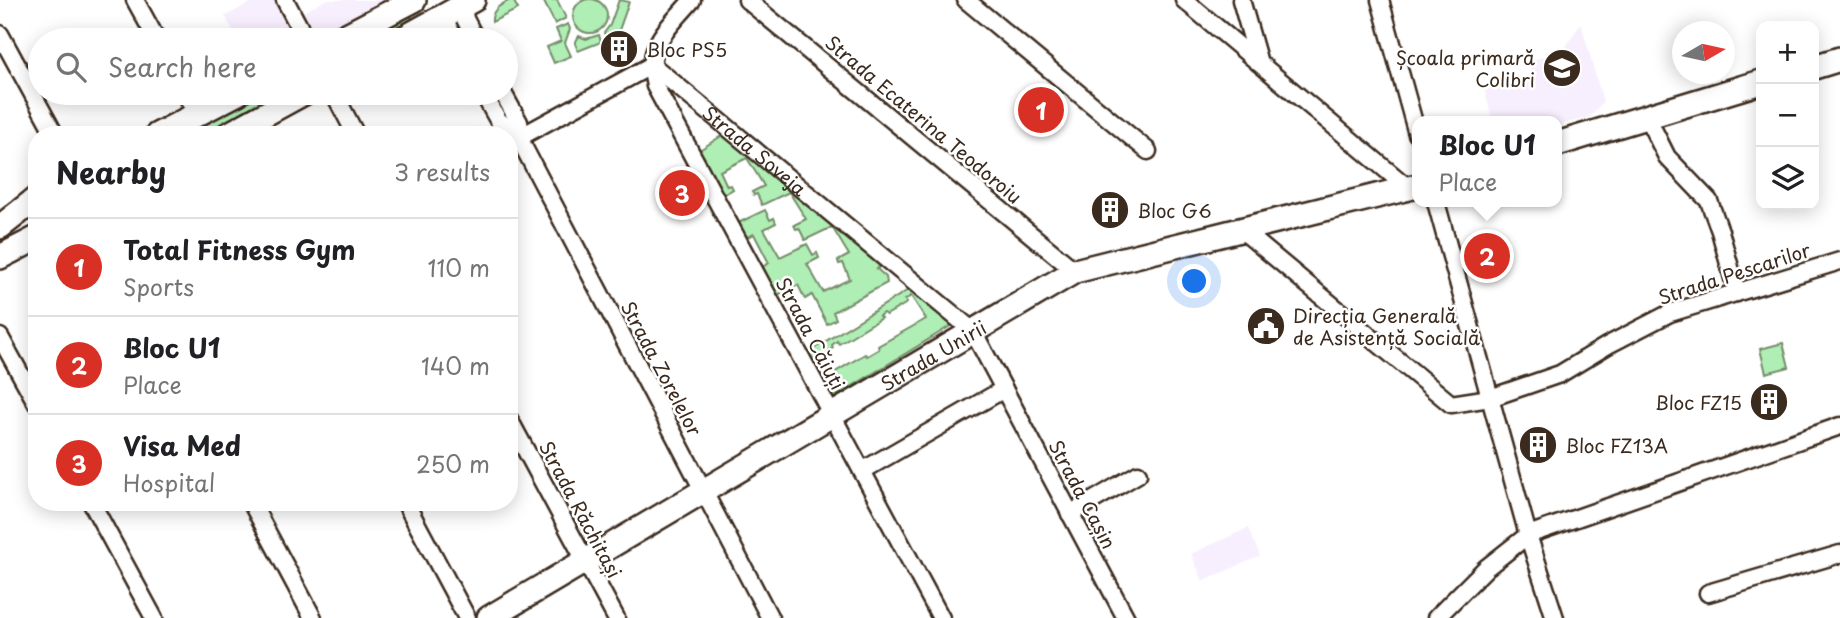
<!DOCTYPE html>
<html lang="en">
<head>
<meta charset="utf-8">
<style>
  body { margin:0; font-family:"Playpen Sans",sans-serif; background:#f2f2f2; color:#202124 }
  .controls { position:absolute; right:21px; top:21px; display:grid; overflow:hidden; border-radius:14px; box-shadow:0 4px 18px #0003 }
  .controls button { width:63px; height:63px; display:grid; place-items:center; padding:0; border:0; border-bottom:2px solid #e0e0e0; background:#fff; color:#202124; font:35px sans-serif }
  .compass { position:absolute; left:1672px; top:21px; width:63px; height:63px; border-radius:50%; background:#fff; box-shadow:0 4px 18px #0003; rotate:81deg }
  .you { position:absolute; left:1195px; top:282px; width:24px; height:24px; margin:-18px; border:5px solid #fff; border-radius:50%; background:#1a73e8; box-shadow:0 0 0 10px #1a73e833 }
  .badge { display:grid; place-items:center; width:46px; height:46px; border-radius:50%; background:#d93025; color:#fff; font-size:23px; font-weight:700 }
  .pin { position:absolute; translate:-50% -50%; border:4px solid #fff; box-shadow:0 2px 7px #0006 }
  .popup { position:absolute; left:1412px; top:116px; width:150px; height:91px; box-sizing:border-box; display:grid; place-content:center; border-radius:14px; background:#fff; filter:drop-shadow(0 2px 5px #0005); font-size:23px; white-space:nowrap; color:#757577 }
  .popup b { font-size:26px; color:#202124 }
  .popup::after { content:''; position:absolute; left:50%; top:100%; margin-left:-14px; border:14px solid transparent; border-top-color:#fff }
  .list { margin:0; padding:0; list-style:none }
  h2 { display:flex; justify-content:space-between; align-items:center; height:91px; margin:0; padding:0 28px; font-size:30px }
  h2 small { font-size:23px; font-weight:400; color:#757577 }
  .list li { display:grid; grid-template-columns:46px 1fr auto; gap:21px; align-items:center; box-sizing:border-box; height:98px; padding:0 28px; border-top:2px solid #e0e0e0 }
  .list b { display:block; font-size:26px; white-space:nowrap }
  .list p { margin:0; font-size:23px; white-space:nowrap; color:#757577 }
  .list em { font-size:23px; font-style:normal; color:#757577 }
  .icon { flex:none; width:38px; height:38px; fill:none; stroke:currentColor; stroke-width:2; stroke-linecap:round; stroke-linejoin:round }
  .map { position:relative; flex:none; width:1840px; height:618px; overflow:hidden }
  .search { position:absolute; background:#fff; box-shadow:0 4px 18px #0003; left:28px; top:28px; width:490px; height:77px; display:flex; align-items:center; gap:18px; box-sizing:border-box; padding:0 24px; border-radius:38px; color:#757577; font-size:26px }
  .panel { position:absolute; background:#fff; box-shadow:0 4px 18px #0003; left:28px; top:126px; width:490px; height:385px; border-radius:28px }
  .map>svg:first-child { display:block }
  .built { fill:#f7effd }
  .green { fill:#afeeb5; stroke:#758c6a; stroke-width:2 }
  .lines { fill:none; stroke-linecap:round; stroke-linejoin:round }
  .street-casing { stroke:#3b2a1e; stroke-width:21 }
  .secondary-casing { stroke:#3b2a1e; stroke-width:28 }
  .street { stroke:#fff; stroke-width:16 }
  .secondary { stroke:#fff; stroke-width:23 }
  .labels { text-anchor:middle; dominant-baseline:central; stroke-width:5; stroke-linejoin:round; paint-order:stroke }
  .poi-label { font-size:19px; fill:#3b2a1e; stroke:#fff; text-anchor:start }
  .street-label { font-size:19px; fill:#3b2a1e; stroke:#fff }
</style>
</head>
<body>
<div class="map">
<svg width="1840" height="618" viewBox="0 0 1840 618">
  <rect width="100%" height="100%" fill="#fff"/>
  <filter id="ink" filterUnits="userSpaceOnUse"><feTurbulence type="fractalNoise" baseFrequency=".0143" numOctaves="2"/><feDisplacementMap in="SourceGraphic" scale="14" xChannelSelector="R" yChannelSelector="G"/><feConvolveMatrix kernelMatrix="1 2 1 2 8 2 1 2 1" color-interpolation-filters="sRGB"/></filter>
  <g filter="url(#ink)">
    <g class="built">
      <path d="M256 0H290L298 15 326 0H384L306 40H238L225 16Z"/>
      <path d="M1581 23 1603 102 1590 117 1557 126V121H1493L1484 89 1532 75 1529 61 1563 51Z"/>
      <path d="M1248 528 1260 556 1203 581 1191 554Z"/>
    </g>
    <g class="green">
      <circle cx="590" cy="16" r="17"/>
      <path d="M510 0H513L518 9 492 22C491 10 500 5 510 0Z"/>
      <path d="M543 0H557L566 18 555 24Z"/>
      <path d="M619 0 629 2 618 33 607 39 604 33 610 25Z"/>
      <path d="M409 12 413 21 376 40H357Z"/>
      <path d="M568 24 570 29 565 43 571 56 554 63 547 47 561 41 556 29Z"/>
      <path d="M599 35 601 42 578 51 575 43 579 36 586 39Z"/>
      <path d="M258 93H293L211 135H180Z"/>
      <path d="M726 133 884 262 877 269 886 277 887 283 833 312 836 319 827 324 812 295 805 299 798 285 778 295 762 267 769 263 754 234 745 238 738 223 765 210 770 220 774 218 776 223 764 229 780 257 807 244 813 255 817 253 819 258 807 264 823 292 850 279 843 263 839 264 838 261 849 255 832 227 805 240 799 228 796 229 794 225 806 219 789 192 762 205 757 194 754 195 752 192 764 186 747 158 720 171 727 186 731 185 733 189 721 196 698 151Z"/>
      <path d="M913 287 957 322 828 401 819 385 825 382 824 379 865 354 867 356 879 349 878 346 926 319 911 296 905 300 907 303 886 315 883 313 879 316 881 318 839 344 837 341 832 345 833 348 813 360 811 358 804 362 802 356Z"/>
      <path d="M1783 343 1789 367 1766 373 1760 349Z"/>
    </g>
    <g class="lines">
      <g class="street-casing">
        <g id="street">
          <path d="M135 0 157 40"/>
          <path d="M285 0 306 40"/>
          <path d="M692 0C668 29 644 45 655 86L941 618"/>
          <path d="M747 0 1075 271"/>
          <path d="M966 0 1148 151"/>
          <path d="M1184 0 1408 188"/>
          <path d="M1241 0 1259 63"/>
          <path d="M1380 0 1417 134"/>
          <path d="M463 6 465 19 476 40"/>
          <path d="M443 16 455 40"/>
          <path d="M0 34 55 135"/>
          <path d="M185 93 197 114"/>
          <path d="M334 93 356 135"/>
          <path d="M483 93 498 120 520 137"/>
          <path d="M503 93 519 122 523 146 770 618"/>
          <path d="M1647 117 1667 157 1709 201 1720 231 1737 293"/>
          <path id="s1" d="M520 137 652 65 973 331 1126 618"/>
          <path d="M1436 202 1528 535 1555 618"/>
          <path d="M1242 230 1451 404 1490 398 1560 374 1608 345 1670 313 1840 261"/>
          <path d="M0 337 37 404"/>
          <path d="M509 419 616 618"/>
          <path d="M862 471 1004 389"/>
          <path d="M91 502 154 618"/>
          <path d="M251 502 313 618"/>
          <path d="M405 502 467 618"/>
          <path d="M1070 514 1138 474"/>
          <path d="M1708 593 1840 554"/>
          <path d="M1436 618 1486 568 1528 535 1840 426"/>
        </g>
      </g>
      <g class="secondary-casing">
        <g id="secondary">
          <path d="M337 40 414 0"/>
          <path d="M400 40 473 0"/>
          <path d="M1814 67 1840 59"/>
          <path d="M157 135 238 93"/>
          <path d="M227 135 304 93"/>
          <path d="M1557 144 1761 82"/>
          <path d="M0 227 37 198"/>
          <path d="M0 257 37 238"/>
          <path id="s2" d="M489 618 1075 271 1417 186"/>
        </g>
      </g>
      <use href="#street" class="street"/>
      <use href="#secondary" class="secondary"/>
    </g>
  </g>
  <defs>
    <g id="building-disc" transform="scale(2.0125)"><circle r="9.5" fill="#3b2a1e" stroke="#fff"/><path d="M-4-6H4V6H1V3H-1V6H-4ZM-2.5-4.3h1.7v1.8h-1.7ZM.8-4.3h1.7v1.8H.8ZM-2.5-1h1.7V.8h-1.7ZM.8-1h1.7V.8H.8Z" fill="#fff"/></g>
    <g id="school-disc" transform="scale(2.0125)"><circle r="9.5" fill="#3b2a1e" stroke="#fff"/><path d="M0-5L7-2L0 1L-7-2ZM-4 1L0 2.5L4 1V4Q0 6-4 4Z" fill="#fff"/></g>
    <g id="civic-disc" transform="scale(2.0125)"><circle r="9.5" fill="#3b2a1e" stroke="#fff"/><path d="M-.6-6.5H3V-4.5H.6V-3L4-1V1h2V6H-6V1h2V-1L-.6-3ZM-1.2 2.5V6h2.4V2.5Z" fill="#fff"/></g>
  </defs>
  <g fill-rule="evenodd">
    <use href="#building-disc" x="619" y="49"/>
    <use href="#school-disc" x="1562" y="68"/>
    <use href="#building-disc" x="1110" y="210"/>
    <use href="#civic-disc" x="1266" y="326"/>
    <use href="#building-disc" x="1769" y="402"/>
    <use href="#building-disc" x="1538" y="445"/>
  </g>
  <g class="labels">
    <g class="poi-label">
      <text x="646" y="49">Bloc PS5</text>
      <text x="1535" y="57" text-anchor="end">Școala primară<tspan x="1535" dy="22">Colibri</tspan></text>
      <text x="1137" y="210">Bloc G6</text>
      <text x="1293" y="315">Direcția Generală<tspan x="1293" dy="22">de Asistență Socială</tspan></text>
      <text x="1742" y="402" text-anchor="end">Bloc FZ15</text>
      <text x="1565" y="445">Bloc FZ13A</text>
    </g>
    <g class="street-label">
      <text transform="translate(924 119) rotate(40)">Strada Ecaterina Teodoroiu</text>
      <text stroke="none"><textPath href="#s1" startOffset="284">Strada Soveja</textPath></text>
      <text transform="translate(1734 273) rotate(-18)">Strada Pescarilor</text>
      <text transform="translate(811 333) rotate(62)">Strada Căiuți</text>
      <text stroke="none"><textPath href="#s2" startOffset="516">Strada Unirii</textPath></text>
      <text transform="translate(662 368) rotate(62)">Strada Zorelelor</text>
      <text transform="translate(1083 494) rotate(62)">Strada Cașin</text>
      <text transform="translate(581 509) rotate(62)">Strada Răchitași</text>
    </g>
  </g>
</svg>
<div class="controls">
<button>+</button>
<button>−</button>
<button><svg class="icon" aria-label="layers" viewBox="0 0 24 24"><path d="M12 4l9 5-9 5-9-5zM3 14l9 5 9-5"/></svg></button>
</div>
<svg class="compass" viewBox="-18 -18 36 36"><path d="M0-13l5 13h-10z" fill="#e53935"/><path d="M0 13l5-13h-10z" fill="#757577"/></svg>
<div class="you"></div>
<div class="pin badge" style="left:1041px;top:110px">1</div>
<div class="pin badge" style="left:1487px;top:256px">2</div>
<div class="popup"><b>Bloc U1</b>Place</div>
<div class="pin badge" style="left:682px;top:193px">3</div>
<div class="search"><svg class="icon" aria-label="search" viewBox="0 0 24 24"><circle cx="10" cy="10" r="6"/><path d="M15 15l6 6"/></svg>Search here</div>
<section class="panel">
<h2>Nearby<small>3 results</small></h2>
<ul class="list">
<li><span class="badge">1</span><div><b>Total Fitness Gym</b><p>Sports</p></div><em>110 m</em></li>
<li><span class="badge">2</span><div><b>Bloc U1</b><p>Place</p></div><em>140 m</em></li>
<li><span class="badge">3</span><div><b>Visa Med</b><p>Hospital</p></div><em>250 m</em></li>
</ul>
</section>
</div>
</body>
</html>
